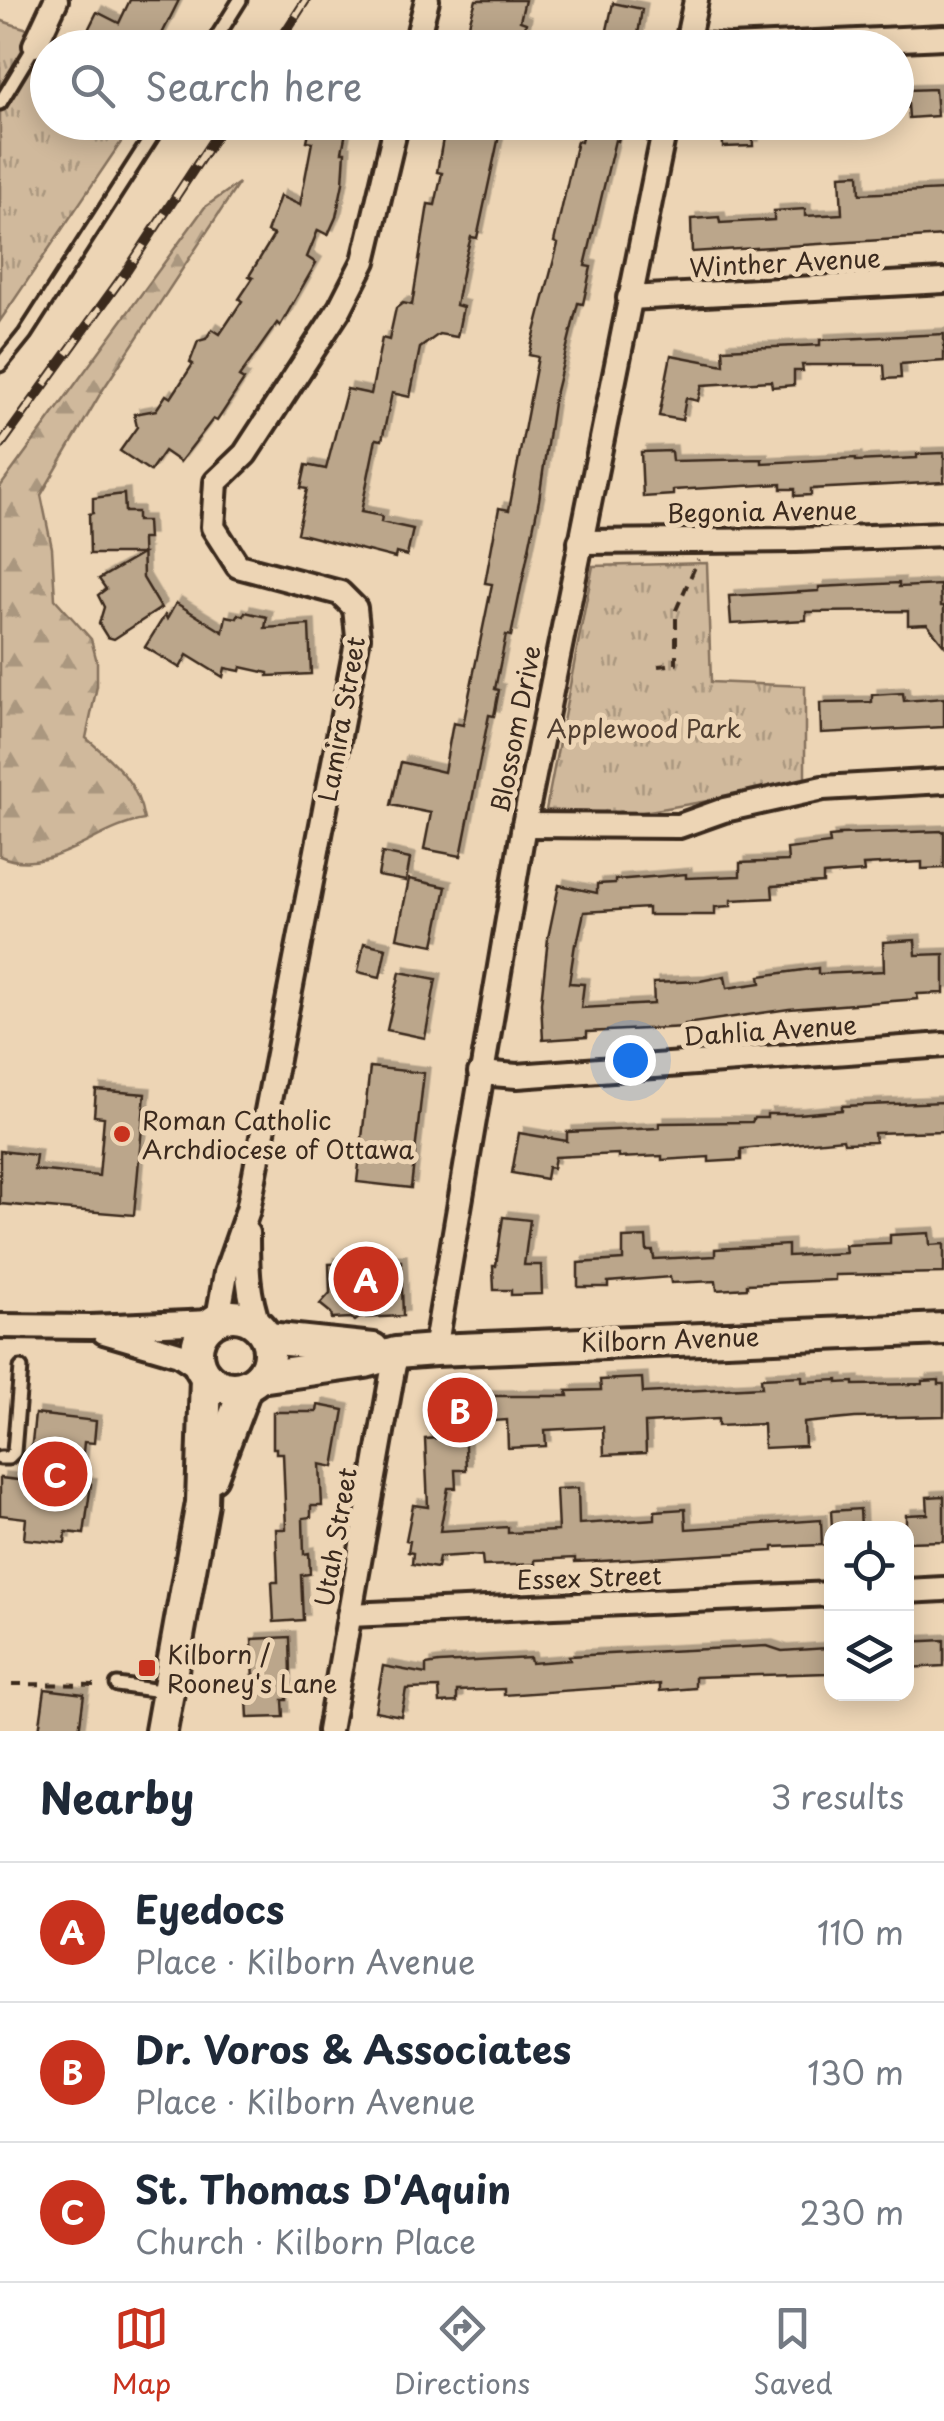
<!DOCTYPE html>
<html lang="en">
<head>
<meta charset="utf-8">
<style>
  body { margin:0; font-family:"Playpen Sans",sans-serif; background:#f2f2f3; color:#1f2937 }
  .controls { position:absolute; right:30px; bottom:30px; display:grid; overflow:hidden; border-radius:20px; box-shadow:0 5px 25px #0003 }
  .controls button { width:90px; height:90px; display:grid; place-items:center; padding:0; border:0; border-bottom:2px solid #e0e1e3; background:#fff; color:#1f2937; font:50px sans-serif }
  .you { position:absolute; left:630px; top:1060px; width:35px; height:35px; margin:-25px; border:8px solid #fff; border-radius:50%; background:#1a73e8; box-shadow:0 0 0 15px #1a73e833 }
  .badge { display:grid; place-items:center; width:65px; height:65px; border-radius:50%; background:#c8321e; color:#fff; font-size:32px; font-weight:700 }
  .pin { position:absolute; translate:-50% -50%; border:5px solid #fff; box-shadow:0 2px 10px #0006 }
  .list { margin:0; padding:0; list-style:none }
  h2 { display:flex; justify-content:space-between; align-items:center; height:130px; margin:0; padding:0 40px; font-size:42px }
  h2 small { font-size:32px; font-weight:400; color:#747a83 }
  .list li { display:grid; grid-template-columns:65px 1fr auto; gap:30px; align-items:center; box-sizing:border-box; height:140px; padding:0 40px; border-top:2px solid #e0e1e3 }
  .list b { display:block; font-size:38px; white-space:nowrap }
  .list p { margin:0; font-size:32px; white-space:nowrap; color:#747a83 }
  .list em { font-size:32px; font-style:normal; color:#747a83 }
  .icon { flex:none; width:55px; height:55px; fill:none; stroke:currentColor; stroke-width:2; stroke-linecap:round; stroke-linejoin:round }
  .map { position:relative; flex:none; width:944px; height:1731px; overflow:hidden }
  .search { position:absolute; background:#fff; box-shadow:0 5px 25px #0003; left:30px; right:30px; top:30px; height:110px; display:flex; align-items:center; gap:25px; box-sizing:border-box; padding:0 35px; border-radius:55px; color:#747a83; font-size:38px }
  .sheet { height:550px; background:#fff }
  nav { display:flex; justify-content:space-around; align-items:center; box-sizing:border-box; height:140px; border-top:2px solid #e0e1e3; background:#fff; font-size:28px; color:#747a83 }
  nav a { display:grid; justify-items:center; gap:5px }
  nav .on { color:#c8321e }
  .map>svg:first-child { display:block }
  .forest { fill:url(#forest-firs); stroke:#86725d; stroke-width:2.5 }
  .park { fill:url(#park-tufts); stroke:#86725d; stroke-width:2.5 }
  .building { fill:#bba68b; stroke:#3b2a1e; stroke-width:2.5; filter:url(#shadow) }
  .lines { fill:none; stroke-linecap:round; stroke-linejoin:round }
  .service-casing { stroke:#3b2a1e; stroke-width:19 }
  .minor-casing { stroke:#3b2a1e; stroke-width:30 }
  .tertiary-casing { stroke:#3b2a1e; stroke-width:38 }
  .path { stroke:#3b2a1e; stroke-width:4; stroke-dasharray:10 8; stroke-linecap:butt }
  .service { stroke:#edd5b5; stroke-width:11 }
  .minor { stroke:#edd5b5; stroke-width:22 }
  .tertiary { stroke:#edd5b5; stroke-width:30 }
  .rail-casing { stroke:#3b2a1e; stroke-width:10 }
  .rail { stroke:#edd5b5; stroke-width:6; stroke-dasharray:19; stroke-linecap:butt }
  .poi-dot { fill:#c8321e; stroke:#edd5b5; stroke-width:4 }
  .labels { text-anchor:middle; dominant-baseline:central; stroke-width:10; stroke-linejoin:round; paint-order:stroke }
  .street-label { font-size:25px; fill:#3b2a1e; stroke:#edd5b5 }
  .park-label { font-size:25px; fill:#513f31; stroke:#edd5b5 }
  .poi-label { font-size:25px; fill:#3b2a1e; stroke:#edd5b5; text-anchor:start }
</style>
</head>
<body>
<div class="map">
<svg width="944" height="1731" viewBox="0 0 944 1731">
  <defs>
    <pattern id="forest-firs" width="22" height="20" patternUnits="userSpaceOnUse" patternTransform="scale(2.5)"><rect width="22" height="20" fill="#d0b99c"/><path d="M5 1l3.5 6h-7zM16 11l3.5 6h-7z" fill="#aa977f"/></pattern>
    <pattern id="park-tufts" width="24" height="20" patternUnits="userSpaceOnUse" patternTransform="scale(2.5)"><rect width="24" height="20" fill="#d0b99c"/><path d="M3 7l-1-3M5 7V3M7 7l1-3M15 17l-1-3M17 17v-4M19 17l1-3" fill="none" stroke="#aa977f"/></pattern>
    <filter id="shadow"><feDropShadow dx="5.5" dy="-5.5" stdDeviation="0" flood-color="#0004"/></filter>
  </defs>
  <rect width="100%" height="100%" fill="#edd5b5"/>
  <filter id="ink" filterUnits="userSpaceOnUse"><feTurbulence type="fractalNoise" baseFrequency=".01" numOctaves="2"/><feDisplacementMap in="SourceGraphic" scale="20" xChannelSelector="R" yChannelSelector="G"/><feConvolveMatrix kernelMatrix="1 2 1 2 8 2 1 2 1" color-interpolation-filters="sRGB"/></filter>
  <g filter="url(#ink)">
    <path class="forest" d="M239 183 102 391 41 495 52 548 55 599 91 639 97 662V686L86 738C115 763 138 782 144 820 97 827 49 878 0 856V487L205 207Z"/>
    <g class="park">
      <path d="M0 20C27 31 56 33 81 47L48 48V122L134 123 0 321Z"/>
      <path d="M707 563 711 682 805 686V784L632 814 546 810 593 566Z"/>
    </g>
    <g class="building">
      <path d="M130 0H179L155 48H92L82 42 97 12 119 23Z"/>
      <path d="M476 0H525L520 21 526 23 521 48H462Z"/>
      <path d="M613 3 642 9 636 48H603Z"/>
      <path d="M935 89 937 116 909 118 907 90Z"/>
      <path d="M311 122H348L342 152H345L343 183 336 217 328 235 318 230 307 257 316 263 280 326 277 323 239 377 244 380 217 421 213 419 180 462 164 451 150 471 120 451 137 427 134 414 156 410 166 395 171 398 193 364 190 362 198 341 206 339 212 329 220 334 242 301 239 299 253 278 249 276 274 235 267 232 280 196 300 205 312 142 307 141Z"/>
      <path d="M446 122H502L477 238 471 237 464 263 456 305 463 307 457 337 439 334 420 348 410 397 392 393 382 440 376 439 361 512 382 516 381 522 413 529 407 556 396 553 395 558 297 533 307 489 301 488 306 465 326 469 347 389 371 394 382 338 389 340 396 308 403 303 412 305 428 204 435 205 442 173 437 172Z"/>
      <path d="M585 122H622L618 141 615 140 585 266 591 267 583 304 578 303 553 403 539 500 511 636 506 635 495 689 499 690 494 716 489 715 461 856 424 849 431 813 391 805 401 762 444 772 453 723 463 725 492 584 485 583 499 508 509 510 538 357 529 355 558 244 554 242 577 141 581 142Z"/>
      <path d="M722 122H752L753 146 723 147Z"/>
      <path d="M859 174 860 194 944 190V236L692 252 691 219 719 217 720 223 774 220V211L805 209V216L842 214 840 175Z"/>
      <path d="M944 334V361L900 364 901 378 885 379 884 365H802L803 371H794V385L772 387 771 381 702 385 698 401 686 398 682 420 659 416 671 355 724 365 723 349 820 345V340Z"/>
      <path d="M671 451 672 461 762 459V463L856 458V461L917 458V454L944 453V482L811 489V495L795 496V489H781V484L673 490V495L643 497 641 452Z"/>
      <path d="M124 494 125 512H137V521H147L148 539H142L143 578 161 608 114 639 107 637 99 624 104 607 98 595 106 589 99 579 142 554H90L89 514 93 513V498Z"/>
      <path d="M899 583V587L940 585 941 606H944V645L927 624 908 625V611L806 612V620L731 624 729 596 819 591V587Z"/>
      <path d="M176 603 223 632 226 616 237 618 238 614 244 616 245 612 267 617 265 628 309 625 311 674 268 676V673L241 667 240 671 225 668 223 677 187 655 180 668 145 647 165 615 167 619Z"/>
      <path d="M903 693 904 701 944 698V727L821 733 820 703 872 702V695Z"/>
      <path d="M944 831V868L922 869V862L863 865 864 872 823 875V883L772 886 773 898 731 900V906L715 907V915H648V908L584 912 577 944H575L569 983 584 984 581 1008 654 1004 653 983 700 981 725 976 727 988 761 983 760 976 818 968V974L884 971 883 942 915 940 916 955 944 954V993L917 994 918 999 789 1009 685 1024V1027L587 1032V1037L543 1040 541 1003 548 938 559 885 597 893V884L615 883V880L686 874V878L740 876V863L788 861 787 849 830 844 829 837 839 836V834Z"/>
      <path d="M382 853 410 859 406 881 378 876Z"/>
      <path d="M409 879 446 887 434 945 397 938Z"/>
      <path d="M364 943 386 948 380 977 358 972Z"/>
      <path d="M400 972 436 979 425 1038 387 1030Z"/>
      <path d="M370 1067 424 1073 411 1188 357 1182Z"/>
      <path d="M96 1090 145 1094 134 1215 0 1204V1151L36 1155 34 1170 99 1176 104 1117 94 1116Z"/>
      <path d="M944 1102V1131L874 1133 875 1142 844 1143 843 1139 741 1149V1160L709 1162V1157L662 1160V1156L618 1158V1154L555 1157 553 1168 548 1167 546 1179 512 1173 519 1133 567 1141V1132L659 1128V1123L752 1122 754 1118H767V1114H798L842 1110V1106Z"/>
      <path d="M503 1217 530 1220 524 1265H541L542 1294 511 1295V1290H494L493 1266H496Z"/>
      <path d="M929 1233 930 1245 944 1244V1273L835 1275V1280L747 1284V1288L717 1290 716 1281 671 1283 670 1277 608 1282V1287H578V1263L623 1260V1238L646 1237 647 1251H653L654 1259 715 1256V1249L788 1245V1256L846 1253 845 1245 890 1243V1235Z"/>
      <path d="M401 1261 403 1316 359 1318 355 1321 351 1318 332 1319 331 1313 320 1304 330 1293 329 1264Z"/>
      <path d="M802 1376V1382L838 1380V1383L854 1382V1385L922 1384V1381L939 1380V1384H944V1416L855 1418 804 1423 805 1446 764 1448 763 1424 718 1426V1419L645 1423 646 1453 604 1455 603 1427 545 1430 546 1446 508 1448 507 1420 464 1423 466 1470H455L456 1488H448L440 1531 508 1527V1533L558 1531 556 1489 578 1488 579 1524 655 1519V1511L685 1509 686 1529 821 1520 822 1545 773 1547V1551L602 1561 575 1562V1558L535 1560V1564L513 1565 483 1566 482 1556 471 1555 439 1557 437 1568 412 1564 413 1553 408 1552 410 1541 406 1540 413 1505 428 1507 425 1439 438 1438 436 1398 449 1397V1393L482 1391V1396H568L567 1391 601 1390 600 1380 642 1378 643 1393 762 1387 761 1378Z"/>
      <path d="M318 1405 344 1410 334 1467 320 1464 322 1506H311V1517L303 1518 304 1554 309 1553 310 1574 301 1575 303 1620 274 1622 272 1582H278L276 1529H286L283 1453H276V1448H273V1412H317Z"/>
      <path d="M35 1414 96 1421 94 1443 84 1442 80 1483 91 1484 84 1534 66 1532 65 1543 24 1539 26 1518 0 1515V1478L28 1481Z"/>
      <path d="M944 1496V1541L906 1542V1515L928 1514 927 1497Z"/>
      <path d="M860 1509 861 1528H832L831 1511Z"/>
      <path d="M290 1637 291 1674H286L287 1700H283L284 1717 248 1718 246 1680H254L252 1639Z"/>
      <path d="M944 1640V1666L906 1668V1642Z"/>
      <path d="M767 1646 782 1651 827 1648 828 1673 695 1677V1688L660 1691V1684L504 1695V1689L457 1691V1702L440 1703 439 1688 406 1689 401 1716 375 1711 383 1666 426 1674V1665L439 1663 530 1658 531 1663 570 1660 569 1656Z"/>
      <path d="M45 1689 84 1694 79 1731H39Z"/>
    </g>
    <g class="lines">
      <g class="service-casing">
        <g id="service">
          <path d="M210 48 240 0"/>
          <path d="M0 103 35 45"/>
          <path d="M0 365 25 334 161 122"/>
          <path d="M0 1458H8L14 1452 21 1368"/>
          <path d="M117 1685 168 1692"/>
        </g>
      </g>
      <g class="minor-casing">
        <g id="minor">
          <path d="M687 44 730 47 944 37"/>
          <path d="M35 45 56 0"/>
          <path d="M415 48 427 0"/>
          <path d="M686 48 696 0"/>
          <path d="M629 298 944 281"/>
          <path d="M580 542 796 540 944 534"/>
          <path d="M524 825 679 826 724 810 823 788 944 781"/>
          <path d="M480 1073 517 1076 944 1045"/>
          <path d="M247 1233C247 1267 247 1294 259 1326"/>
          <path d="M218 1318 226 1273 248 1210 358 637 355 608 340 593 238 566 213 527 216 482 245 454 340 308 364 261 397 122"/>
          <path d="M0 1326 91 1327 212 1322"/>
          <path d="M104 1332 179 1354 200 1368"/>
          <path d="M435 1350 524 825 666 122"/>
          <path d="M906 1591 944 1589"/>
          <path d="M349 1615 832 1594"/>
          <path d="M329 1731 396 1353"/>
        </g>
      </g>
      <g class="tertiary-casing">
        <g id="tertiary">
          <circle cx="233" cy="1352" r="36"/>
          <path d="M268 1338 373 1349"/>
          <path d="M260 1377 365 1362 396 1353 435 1350 944 1329"/>
          <path d="M212 1476 246 1386"/>
          <path d="M161 1731 202 1503 206 1377"/>
        </g>
      </g>
      <g class="path">
        <path d="M658 666 676 664V610L698 560"/>
        <path d="M12 1684 102 1685"/>
      </g>
      <use href="#service" class="service"/>
      <use href="#minor" class="minor"/>
      <use href="#tertiary" class="tertiary"/>
      <g class="rail-casing">
        <g id="rail">
          <path d="M275 48 306 0"/>
          <path d="M0 446 128 269 225 122"/>
        </g>
      </g>
      <use href="#rail" class="rail"/>
    </g>
  </g>
  <g class="poi-dot">
    <circle cx="122" cy="1134" r="10"/>
    <rect x="137" y="1658" width="20" height="20" rx="5"/>
  </g>
  <g class="labels">
    <g class="street-label">
      <text transform="translate(785 262) rotate(-3)">Winther Avenue</text>
      <text transform="translate(762 511) rotate(-1)">Begonia Avenue</text>
      <text transform="translate(341 719) rotate(-80)">Lamira Street</text>
      <text transform="translate(515 729) rotate(-79)">Blossom Drive</text>
      <text transform="translate(770 1030) rotate(-4)">Dahlia Avenue</text>
      <text transform="translate(670 1339) rotate(-2)">Kilborn Avenue</text>
      <text transform="translate(335 1537) rotate(-80)">Utah Street</text>
      <text transform="translate(589 1577) rotate(-2)">Essex Street</text>
    </g>
    <g class="park-label">
      <text x="644" y="728">Applewood Park</text>
    </g>
    <g class="poi-label">
      <text x="142" y="1120">Roman Catholic<tspan x="142" dy="29">Archdiocese of Ottawa</tspan></text>
      <text x="167" y="1654">Kilborn /<tspan x="167" dy="29">Rooney's Lane</tspan></text>
    </g>
  </g>
</svg>
<div class="controls">
<button><svg class="icon" aria-label="locate" viewBox="0 0 24 24"><circle cx="12" cy="12" r="6"/><path d="M12 2v4M12 18v4M2 12h4M18 12h4"/></svg></button>
<button><svg class="icon" aria-label="layers" viewBox="0 0 24 24"><path d="M12 4l9 5-9 5-9-5zM3 14l9 5 9-5"/></svg></button>
</div>
<div class="you"></div>
<div class="pin badge" style="left:366px;top:1279px">A</div>
<div class="pin badge" style="left:460px;top:1410px">B</div>
<div class="pin badge" style="left:55px;top:1474px">C</div>
<div class="search"><svg class="icon" aria-label="search" viewBox="0 0 24 24"><circle cx="10" cy="10" r="6"/><path d="M15 15l6 6"/></svg>Search here</div>
</div>
<section class="sheet">
<h2>Nearby<small>3 results</small></h2>
<ul class="list">
<li><span class="badge">A</span><div><b>Eyedocs</b><p>Place · Kilborn Avenue</p></div><em>110 m</em></li>
<li><span class="badge">B</span><div><b>Dr. Voros &amp; Associates</b><p>Place · Kilborn Avenue</p></div><em>130 m</em></li>
<li><span class="badge">C</span><div><b>St. Thomas D'Aquin</b><p>Church · Kilborn Place</p></div><em>230 m</em></li>
</ul>
</section>
<nav>
<a class="on"><svg class="icon" aria-label="map" viewBox="0 0 24 24"><path d="M3 6l6-2 6 2 6-2v14l-6 2-6-2-6 2zM9 4v14M15 6v14"/></svg>Map</a>
<a><svg class="icon" aria-label="directions" viewBox="0 0 24 24"><path d="M12 3l9 9-9 9-9-9zM9 14v-3h6M13 9l2 2-2 2"/></svg>Directions</a>
<a><svg class="icon" aria-label="saved" viewBox="0 0 24 24"><path d="M7 4h10v16l-5-4-5 4z"/></svg>Saved</a>
</nav>
</body>
</html>
